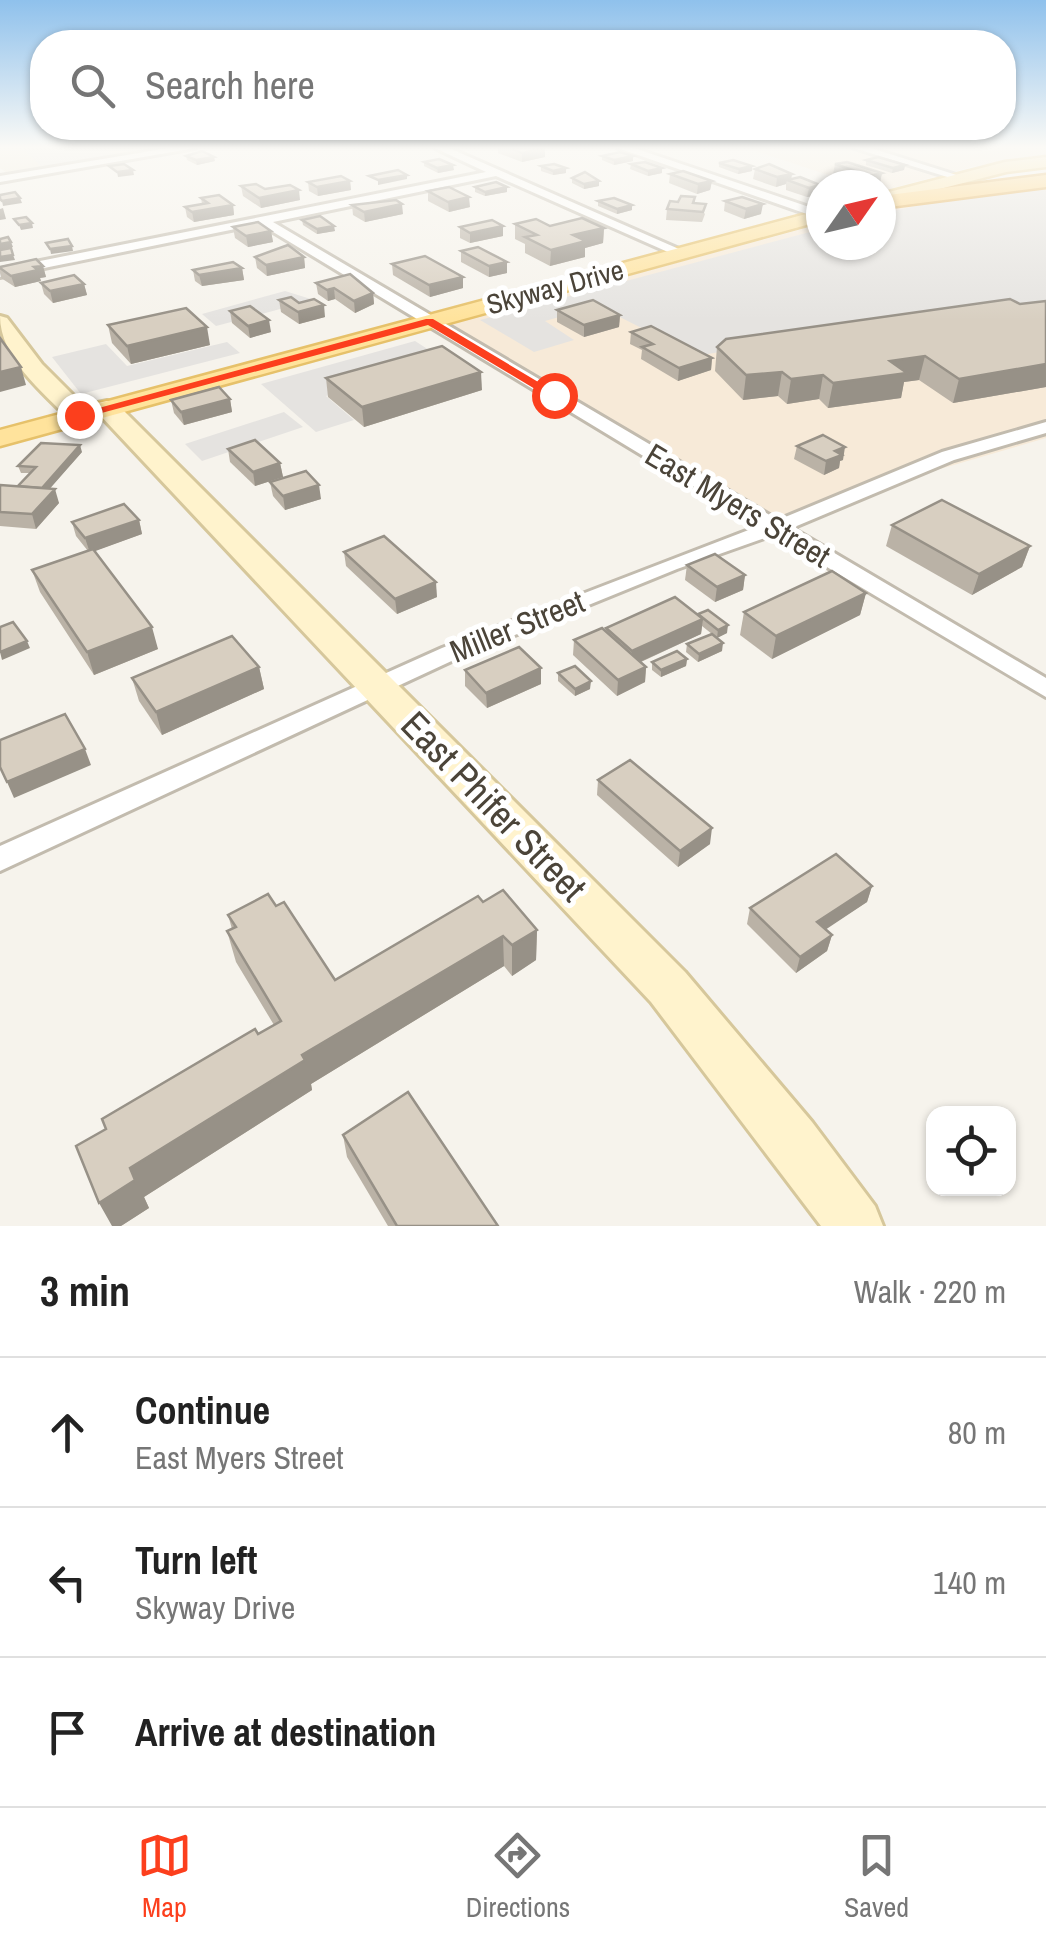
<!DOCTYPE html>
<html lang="en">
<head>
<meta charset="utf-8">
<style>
  body { margin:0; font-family:"Archivo Narrow",sans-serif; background:#f6f6f6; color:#222 }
  .controls { position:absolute; right:30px; bottom:30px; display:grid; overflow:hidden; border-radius:20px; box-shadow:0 2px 8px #0004 }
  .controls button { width:90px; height:90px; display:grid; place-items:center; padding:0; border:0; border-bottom:2px solid #e0e0e0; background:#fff; color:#222; font:50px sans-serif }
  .compass { position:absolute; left:806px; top:170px; width:90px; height:90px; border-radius:50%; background:#fff; box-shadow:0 2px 8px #0004; rotate:56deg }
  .stop { position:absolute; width:30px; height:30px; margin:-22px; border:8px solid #fc3f1d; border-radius:50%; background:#fff }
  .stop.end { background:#fc3f1d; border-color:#fff; box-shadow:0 2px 10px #0008 }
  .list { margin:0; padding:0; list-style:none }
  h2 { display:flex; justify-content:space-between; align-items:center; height:130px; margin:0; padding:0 40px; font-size:42px }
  h2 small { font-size:32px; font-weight:400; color:#767676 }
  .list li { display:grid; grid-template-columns:65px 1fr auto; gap:30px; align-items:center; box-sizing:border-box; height:150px; padding:0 40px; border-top:2px solid #e0e0e0 }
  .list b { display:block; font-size:38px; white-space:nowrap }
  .list p { margin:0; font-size:32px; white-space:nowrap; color:#767676 }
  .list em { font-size:32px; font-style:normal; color:#767676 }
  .icon { flex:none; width:55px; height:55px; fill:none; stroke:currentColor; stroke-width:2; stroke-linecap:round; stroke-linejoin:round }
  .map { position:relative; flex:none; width:1046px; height:1226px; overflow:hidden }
  .search { position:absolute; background:#fff; box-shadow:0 2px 8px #0004; left:30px; right:30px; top:30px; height:110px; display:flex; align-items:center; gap:25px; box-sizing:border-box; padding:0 35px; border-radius:40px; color:#767676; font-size:38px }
  .sheet { height:580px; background:#fff }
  nav { display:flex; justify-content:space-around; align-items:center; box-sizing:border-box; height:140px; border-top:2px solid #e0e0e0; background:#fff; font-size:28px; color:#767676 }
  nav a { display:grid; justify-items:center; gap:5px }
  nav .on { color:#fc3f1d }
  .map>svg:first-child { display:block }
  .commercial { fill:#f7ead8 }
  .education { fill:#efe8d6 }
  .parking { fill:#e5e3e0 }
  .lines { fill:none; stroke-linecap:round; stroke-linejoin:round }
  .street-casing { stroke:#c2bbae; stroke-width:6 }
  .secondary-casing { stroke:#d6c79b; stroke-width:6 }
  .primary-casing { stroke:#e6c16a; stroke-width:5 }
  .highway-casing { stroke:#e0a43c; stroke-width:5 }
  .street { fill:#fff; fill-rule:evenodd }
  .secondary { fill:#fff3cd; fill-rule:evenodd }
  .primary { fill:#ffe39c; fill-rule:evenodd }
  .highway { fill:#ffcf6e; fill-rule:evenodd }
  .wall { fill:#bab2a6 }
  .shaded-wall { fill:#979187 }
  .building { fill:#d8cfc1; stroke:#979187; stroke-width:2.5 }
  .route { fill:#fc3f1d }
  .labels { text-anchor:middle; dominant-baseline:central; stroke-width:10; stroke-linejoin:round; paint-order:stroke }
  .far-street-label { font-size:28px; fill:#4b4439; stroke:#fff }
  .street-label { font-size:32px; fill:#4b4439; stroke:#fff }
  .near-street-label { font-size:38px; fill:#4b4439; stroke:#fff }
</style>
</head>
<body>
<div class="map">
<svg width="1046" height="1226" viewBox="0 0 1046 1226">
  <rect width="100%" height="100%" fill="#f6f3ec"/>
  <g class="commercial">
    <path d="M746 148H1046V157L975 166 881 191V185H859Z"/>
    <path d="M1046 183V438L772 518 450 324 821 224V245H881V207Z"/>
  </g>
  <path class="education" d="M0 148H133L141 155 11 176 0 168Z"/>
  <g class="parking">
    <path d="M21 148H106L114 154 104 156 106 158 41 166Z"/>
    <path d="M1041 186 1046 191V303L863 326 697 356 598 306 545 321 574 340 534 352 480 320 821 229V245H881V214L946 199Z"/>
    <path d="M285 291 314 300 216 326 202 314Z"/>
    <path d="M415 341 446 361 326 396 354 420 316 432 261 384Z"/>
    <path d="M227 342 240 353 81 394 52 357 106 344 127 366Z"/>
    <path d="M284 412 303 427 202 461 185 444Z"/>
  </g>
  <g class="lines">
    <g class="street-casing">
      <g id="street">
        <path d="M169 148H195L0 182V176Z"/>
        <path d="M435 148H449L688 253 677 256 496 176 273 222 778 520 942 452 1046 422V433L954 460 792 528 1046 678V697L773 535 677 569 458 658 0 871V846L442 648 759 526 260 224 0 277V269L486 172Z"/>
        <path d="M618 148H634L821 211V219Z"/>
        <path d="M854 148H871L966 178 957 180Z"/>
      </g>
    </g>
    <g class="secondary-casing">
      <g id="secondary">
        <path d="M0 316 7 318 42 364 88 410 91 415 88 420H70C42 391 0 358 0 316Z"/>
        <path d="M107 401 116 403 685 972 812 1122 875 1206 883 1226H821L651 1002 98 413 95 408 98 403Z"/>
      </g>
    </g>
    <g class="primary-casing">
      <g id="primary">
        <path d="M1046 157V167L1006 172 881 204V194L1005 162Z"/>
        <path d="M821 210V221L0 446V430Z"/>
      </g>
    </g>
    <g class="highway-casing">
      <path id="highway" d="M1046 175V187L881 208V196Z"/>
    </g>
    <use href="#street" class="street"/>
    <use href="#secondary" class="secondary"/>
    <use href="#primary" class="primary"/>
    <use href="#highway" class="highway"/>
  </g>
  <g class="wall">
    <path d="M498 148H545V157L522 162 498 153Z"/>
    <path d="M186 156 215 161 197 165 187 160Z"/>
    <path d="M602 156 633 161 614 165 602 160Z"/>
    <path d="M866 160 905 165 904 170 892 173 866 165Z"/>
    <path d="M424 162 454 170 438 173 424 166Z"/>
    <path d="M719 163 752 171 738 174 719 167Z"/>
    <path d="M631 164 662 173 648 176 630 169Z"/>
    <path d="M835 164 882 173 880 183 867 185 833 174Z"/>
    <path d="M541 166 566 168V173L553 175 541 171Z"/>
    <path d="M755 169 792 179 800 177 818 195 807 197 786 190V184L776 187 753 179Z"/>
    <path d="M670 174 712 181 710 190 697 194 669 183Z"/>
    <path d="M572 178 599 181V186L584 189 572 183Z"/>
    <path d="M350 181 351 190 318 196 309 191 308 182Z"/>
    <path d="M241 186 265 189 300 200 261 208 243 196Z"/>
    <path d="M475 187 507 192 485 196 475 192Z"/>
    <path d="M428 191 470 207 449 212 428 201Z"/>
    <path d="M695 197V203L705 214 702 222 666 220 667 209 678 202Z"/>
    <path d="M201 198 233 205 234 215 194 222 187 217 185 207 202 204Z"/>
    <path d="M598 201 632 210 617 214 598 206Z"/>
    <path d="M725 201 761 214 744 219 724 211Z"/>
    <path d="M352 205 403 214 365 222 353 215Z"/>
    <path d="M302 220 335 231 317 234 303 225Z"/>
    <path d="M515 224 604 228 603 243 585 248V257L550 266 525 253V244L515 239Z"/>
    <path d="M233 227 271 231 273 242 248 247 235 238Z"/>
    <path d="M460 227 503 236 470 243 460 238Z"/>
    <path d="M461 251 507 273 489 277 461 262Z"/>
    <path d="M255 257H304L305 268 267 276 257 268Z"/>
    <path d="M392 264 463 288 430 297 393 275Z"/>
    <path d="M43 266 46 277 40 278 41 281 15 287 1 278 0 273V267Z"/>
    <path d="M242 268 244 280 202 286 195 281 193 270Z"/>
    <path d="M41 283 84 284 87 295 53 303 44 294Z"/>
    <path d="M316 283 373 293 374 304 355 313 335 299 328 301 318 294Z"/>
    <path d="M279 300 299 303 325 317 299 324 281 312Z"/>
    <path d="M1046 301V387L953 403 919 380 904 382 901 398 828 408 819 399 787 404 778 396 743 400 715 371 717 347Z"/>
    <path d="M557 310 620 315 619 327 584 337 557 322Z"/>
    <path d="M230 311 271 332 250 338 232 323Z"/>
    <path d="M108 325 210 345 131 364 112 343Z"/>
    <path d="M631 332 712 358 711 370 678 381 641 359 642 350 630 344Z"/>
    <path d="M326 378 482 390 364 427 328 397Z"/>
    <path d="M230 399 232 412 184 425 174 413 171 400Z"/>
    <path d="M797 446 843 460 840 461 839 468 824 475 794 459Z"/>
    <path d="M228 449 280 463 283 477 255 486 230 462Z"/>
    <path d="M82 452 50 488 59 503 36 529 0 526V485L18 486 30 473H21L18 466Z"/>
    <path d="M270 482 321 499 285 510 273 496Z"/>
    <path d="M139 520 142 534 94 551 158 649 94 675 40 592 32 570 88 551 76 536 72 522Z"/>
    <path d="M892 525 1030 546 1022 567 972 595 886 546Z"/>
    <path d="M344 552 437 597 397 614 346 566Z"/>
    <path d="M687 565 745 575 743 590 715 602 685 580Z"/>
    <path d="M866 593 860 615 772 659 740 635 744 612Z"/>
    <path d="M698 615 727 633 717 638 702 626 701 634 641 662 646 667 645 682 617 696 573 655 574 640 605 631 606 628Z"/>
    <path d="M687 644 722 651 698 662 686 652Z"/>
    <path d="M687 659 686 666 661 677 652 670V662Z"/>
    <path d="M259 667 264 689 162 735 139 701 132 678Z"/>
    <path d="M465 670 541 684 487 708 465 686Z"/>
    <path d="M558 673 590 689 575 696 558 681Z"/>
    <path d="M598 780 710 844 678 867 597 795Z"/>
    <path d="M872 886 867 902 825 929 832 935 827 951 796 973 747 924 750 908Z"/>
    <path d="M483 902 537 930 536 960 512 976 504 966 311 1084 312 1090 144 1197 149 1208 121 1226 258 1034 274 1025 236 962 227 931 232 929 228 915 276 906 335 980Z"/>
    <path d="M343 1135 498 1226H388L347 1157Z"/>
  </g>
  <g class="shaded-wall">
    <path d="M545 148V157L522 162V153Z"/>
    <path d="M633 156V161L614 165V160Z"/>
    <path d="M214 157 215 161 197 165 196 160Z"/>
    <path d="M453 165 454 170 438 173 437 168Z"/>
    <path d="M905 165 904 170 892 173 893 168Z"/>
    <path d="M752 166V171L738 174 739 169Z"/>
    <path d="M566 168V173L553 175V171Z"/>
    <path d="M662 168V173L648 176V171Z"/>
    <path d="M133 170 134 175 118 177 117 172Z"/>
    <path d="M882 173 880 183 868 185 870 176Z"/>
    <path d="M792 174 791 182 787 180 786 184 776 187 777 177Z"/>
    <path d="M407 175V179L378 185V180Z"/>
    <path d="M350 181 351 190 318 196 317 187Z"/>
    <path d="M599 181V186L584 189V184Z"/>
    <path d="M712 181 710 190 697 194 698 184Z"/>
    <path d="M820 185 818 195 807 197 809 188Z"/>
    <path d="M507 187V192L485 196V192Z"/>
    <path d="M299 190 300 200 261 208 259 198Z"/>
    <path d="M469 197 470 207 449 212 448 202Z"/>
    <path d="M20 198 22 203 3 206 2 201Z"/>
    <path d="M402 204 403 214 365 222 364 212Z"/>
    <path d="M763 204 761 214 744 219 746 209Z"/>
    <path d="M233 205 234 215 194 222 192 212Z"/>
    <path d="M632 205V210L617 214V209Z"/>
    <path d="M3 208 6 219 0 220V209Z"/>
    <path d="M32 223 33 228 21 230 19 225Z"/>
    <path d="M334 226 335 231 317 234V229Z"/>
    <path d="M503 226V236L470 243V233Z"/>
    <path d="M604 228 603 243 585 248V257L550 266 551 250 573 235Z"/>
    <path d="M271 231 273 242 248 247 246 236Z"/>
    <path d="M11 242 13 247 0 250V244Z"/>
    <path d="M72 246 73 251 51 254 50 249Z"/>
    <path d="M13 255 15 260 0 262V257Z"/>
    <path d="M304 257 305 268 267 276 266 265Z"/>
    <path d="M507 262V273L489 277V266Z"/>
    <path d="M43 266 46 277 40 278 41 281 15 287 11 276Z"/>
    <path d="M242 268 244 280 202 286 199 275Z"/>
    <path d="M463 277V288L430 297 429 285Z"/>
    <path d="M84 284 87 295 53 303 50 291Z"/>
    <path d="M334 288 335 299 328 301 327 290Z"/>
    <path d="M373 293 374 304 355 313 354 301Z"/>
    <path d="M324 305 325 317 299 324 298 312Z"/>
    <path d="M620 315 619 327 584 337V325Z"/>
    <path d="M269 320 271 332 250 338 248 326Z"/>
    <path d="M207 327 210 345 131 364 127 346Z"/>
    <path d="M925 356 919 380 904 382 901 398 828 408 833 383 890 361Z"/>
    <path d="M712 358 711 370 678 381 679 368Z"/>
    <path d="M1046 364V387L953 403 959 379Z"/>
    <path d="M21 367 26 385 0 392V372Z"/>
    <path d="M481 372 482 390 364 427 362 407Z"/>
    <path d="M782 372 778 396 743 400 746 375Z"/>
    <path d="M823 375 819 399 787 404 791 379Z"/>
    <path d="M230 399 232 412 184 425 181 412Z"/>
    <path d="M80 445 82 452 39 501 36 494Z"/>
    <path d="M845 447 843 460 840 461 839 468 824 475 826 461 835 451Z"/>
    <path d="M280 463 283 477 255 486 253 472Z"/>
    <path d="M319 485 321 499 285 510 283 496Z"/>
    <path d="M55 489 59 503 36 529 32 514Z"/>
    <path d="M139 520 142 534 90 553 85 538Z"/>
    <path d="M1030 546 1022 567 972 595 979 574Z"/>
    <path d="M745 575 743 590 715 602 717 587Z"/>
    <path d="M436 582 437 597 397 614 395 599Z"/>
    <path d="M866 593 860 615 772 659 776 636Z"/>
    <path d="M703 619 701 634 631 666 632 651Z"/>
    <path d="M728 625 727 633 717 638 718 630Z"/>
    <path d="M152 627 158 649 94 675 87 652Z"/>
    <path d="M27 641 30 648 2 660 0 652Z"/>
    <path d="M723 643 722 651 698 662 699 654Z"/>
    <path d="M687 659 686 666 661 677V670Z"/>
    <path d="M259 667 264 689 162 735 156 712Z"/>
    <path d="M646 667 645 682 617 696 618 680Z"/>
    <path d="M541 668V684L487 708 486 693Z"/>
    <path d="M591 681 590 689 575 696V689Z"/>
    <path d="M85 749 91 765 14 798 7 782Z"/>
    <path d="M712 828 710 844 678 867 680 851Z"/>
    <path d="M872 886 867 902 813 938 817 922Z"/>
    <path d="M537 930 536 960 512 976V945Z"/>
    <path d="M832 935 827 951 796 973 800 957Z"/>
    <path d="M503 936 504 966 311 1084 312 1090 144 1197 149 1208 121 1226H112L99 1203 130 1168 302 1055Z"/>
  </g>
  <g class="building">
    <path d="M510 148H545L522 153Z"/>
    <path d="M202 151 214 157 196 160 186 156Z"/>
    <path d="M620 152 633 156 614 160 602 156Z"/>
    <path d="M878 157 905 165 893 168 866 160Z"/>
    <path d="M439 159 453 165 437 168 424 162Z"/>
    <path d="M733 160 752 166 739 169 719 163Z"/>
    <path d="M645 162 662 168 648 171 631 164Z"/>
    <path d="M847 162 882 173 870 176 835 164Z"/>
    <path d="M124 164 133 170 117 172 109 166Z"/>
    <path d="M554 164 566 168 553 171 541 166Z"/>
    <path d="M769 164 792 174 777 177 755 169Z"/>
    <path d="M398 170 407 175 378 180 369 176Z"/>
    <path d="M683 171 712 181 698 184 670 174Z"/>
    <path d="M585 172 599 181 584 184 572 178Z"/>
    <path d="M341 176 350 181 317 187 308 182Z"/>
    <path d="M800 177 820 185 809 188 787 180Z"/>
    <path d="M496 182 507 187 485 192 475 187Z"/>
    <path d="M256 184 265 189 290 185 299 190 259 198 241 186Z"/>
    <path d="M449 187 469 197 448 202 428 191Z"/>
    <path d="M15 192 20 198 2 201 0 199V195Z"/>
    <path d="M219 195 233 205 192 212 185 207 208 203 201 198Z"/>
    <path d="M681 196 695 197 693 203 706 204 703 212 667 209 670 201 678 202Z"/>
    <path d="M742 197 763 204 746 209 725 201Z"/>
    <path d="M614 198 632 205 617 209 598 201Z"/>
    <path d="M396 200 402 204 364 212 352 205Z"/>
    <path d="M320 216 334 226 317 229 302 220Z"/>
    <path d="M26 217 32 223 19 225 14 219Z"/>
    <path d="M582 218 604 228 573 235 586 241 551 250 525 237 537 235 515 224 536 219 550 226Z"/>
    <path d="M492 220 503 226 470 233 460 227Z"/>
    <path d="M258 222 271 231 246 236 233 227Z"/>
    <path d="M8 237 11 242 0 244V239Z"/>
    <path d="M68 239 72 246 50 249 46 243Z"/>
    <path d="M288 245 304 257 266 265 255 257Z"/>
    <path d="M478 247 507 262 489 266 461 251Z"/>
    <path d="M11 248 13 255 0 257V250Z"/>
    <path d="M425 256 463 277 429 285 392 264Z"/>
    <path d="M36 259 43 266 34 267 38 270 11 276 0 268V267Z"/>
    <path d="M233 262 242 268 199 275 193 270Z"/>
    <path d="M350 274 373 293 354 301 334 288 327 290 316 283Z"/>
    <path d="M74 275 84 284 50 291 41 283Z"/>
    <path d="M291 297 299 303 314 299 324 305 298 312 279 300Z"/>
    <path d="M1010 299 1020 304 1046 301V364L959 379 925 356 890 361 907 373 833 383 823 375 791 379 782 372 746 375 717 347 726 339Z"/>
    <path d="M593 300 620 315 584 325 557 310Z"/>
    <path d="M250 306 269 320 248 326 230 311Z"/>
    <path d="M186 308 207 327 127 346 108 325Z"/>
    <path d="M651 326 712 358 679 368 642 347 653 344 631 332Z"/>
    <path d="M0 338 21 367 0 372Z"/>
    <path d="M442 346 481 372 362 407 326 378Z"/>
    <path d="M219 387 230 399 181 412 171 400Z"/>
    <path d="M823 435 845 447 835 451 842 455 826 461 797 446Z"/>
    <path d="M255 440 280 463 253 472 228 449Z"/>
    <path d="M41 443 80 445 42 488 18 486 36 467 18 466Z"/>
    <path d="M306 471 319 485 283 496 270 482Z"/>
    <path d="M0 485 55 489 32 514 0 512Z"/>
    <path d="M942 500 1030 546 979 574 892 525Z"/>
    <path d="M124 504 139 520 85 538 72 522Z"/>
    <path d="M384 536 436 582 395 599 344 552Z"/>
    <path d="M93 549 152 627 87 652 32 570Z"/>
    <path d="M715 554 745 575 717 587 687 565Z"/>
    <path d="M832 571 866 593 776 636 744 612Z"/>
    <path d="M675 597 703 619 632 651 606 628Z"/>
    <path d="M708 610 728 625 718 630 698 614Z"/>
    <path d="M13 622 27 641 0 652V627Z"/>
    <path d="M602 628 646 667 618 680 574 640Z"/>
    <path d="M712 634 723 643 699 654 687 644Z"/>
    <path d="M232 636 259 667 156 712 132 678Z"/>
    <path d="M519 647 541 668 486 693 465 670Z"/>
    <path d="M677 651 687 659 661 670 652 662Z"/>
    <path d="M575 666 591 681 575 689 558 673Z"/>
    <path d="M65 714 85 749 7 782 0 767V740Z"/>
    <path d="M630 760 712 828 680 851 598 780Z"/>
    <path d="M836 854 872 886 817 922 832 935 800 957 750 908Z"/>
    <path d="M503 890 537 930 512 945 503 936 302 1055 305 1060 130 1168 135 1180 99 1203 76 1146 106 1129 102 1119 255 1029 258 1034 281 1021 227 931 236 927 228 915 268 894 276 906 284 902 335 980 478 896 483 902Z"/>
    <path d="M408 1092 498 1226H397L343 1135Z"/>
  </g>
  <linearGradient id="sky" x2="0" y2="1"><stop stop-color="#8fc1ec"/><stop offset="0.46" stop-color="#fbfaf6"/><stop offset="1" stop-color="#fbfaf6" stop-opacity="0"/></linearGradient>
  <rect width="1046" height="320" fill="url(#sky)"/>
  <path class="route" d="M426 319H433L560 395 550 398 428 325 83 418 73 415Z"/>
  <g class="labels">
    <g class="far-street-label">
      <text transform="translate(555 287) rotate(-15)">Skyway Drive</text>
    </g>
    <g class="street-label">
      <text transform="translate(738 505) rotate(31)">East Myers Street</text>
      <text transform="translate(517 626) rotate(-22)">Miller Street</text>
    </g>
    <g class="near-street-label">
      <text transform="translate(494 806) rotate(46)">East Phifer Street</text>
    </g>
  </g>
</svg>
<div class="controls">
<button><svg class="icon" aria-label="locate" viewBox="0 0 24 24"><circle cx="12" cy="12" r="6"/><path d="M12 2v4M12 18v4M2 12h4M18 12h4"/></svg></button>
</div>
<svg class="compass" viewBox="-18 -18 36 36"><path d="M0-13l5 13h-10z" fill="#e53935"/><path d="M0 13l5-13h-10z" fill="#767676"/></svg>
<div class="stop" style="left:554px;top:395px"></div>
<div class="stop end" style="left:79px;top:415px"></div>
<div class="search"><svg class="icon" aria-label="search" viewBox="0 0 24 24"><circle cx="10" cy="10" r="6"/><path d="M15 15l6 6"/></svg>Search here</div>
</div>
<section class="sheet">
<h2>3 min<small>Walk · 220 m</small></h2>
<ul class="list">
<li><svg class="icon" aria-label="ahead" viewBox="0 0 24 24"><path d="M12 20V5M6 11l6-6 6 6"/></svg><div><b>Continue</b><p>East Myers Street</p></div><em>80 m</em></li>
<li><svg class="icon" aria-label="left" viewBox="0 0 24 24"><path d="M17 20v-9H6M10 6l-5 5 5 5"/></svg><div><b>Turn left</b><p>Skyway Drive</p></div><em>140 m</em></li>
<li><svg class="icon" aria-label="arrive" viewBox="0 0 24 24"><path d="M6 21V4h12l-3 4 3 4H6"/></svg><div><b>Arrive at destination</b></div></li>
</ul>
</section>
<nav>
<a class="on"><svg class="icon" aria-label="map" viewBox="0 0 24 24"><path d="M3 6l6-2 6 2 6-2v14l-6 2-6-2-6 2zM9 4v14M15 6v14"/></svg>Map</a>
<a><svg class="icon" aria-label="directions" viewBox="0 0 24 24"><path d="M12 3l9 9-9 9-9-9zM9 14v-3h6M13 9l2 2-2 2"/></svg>Directions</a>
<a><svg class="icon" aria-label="saved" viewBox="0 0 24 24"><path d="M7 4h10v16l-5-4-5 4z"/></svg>Saved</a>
</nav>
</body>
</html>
